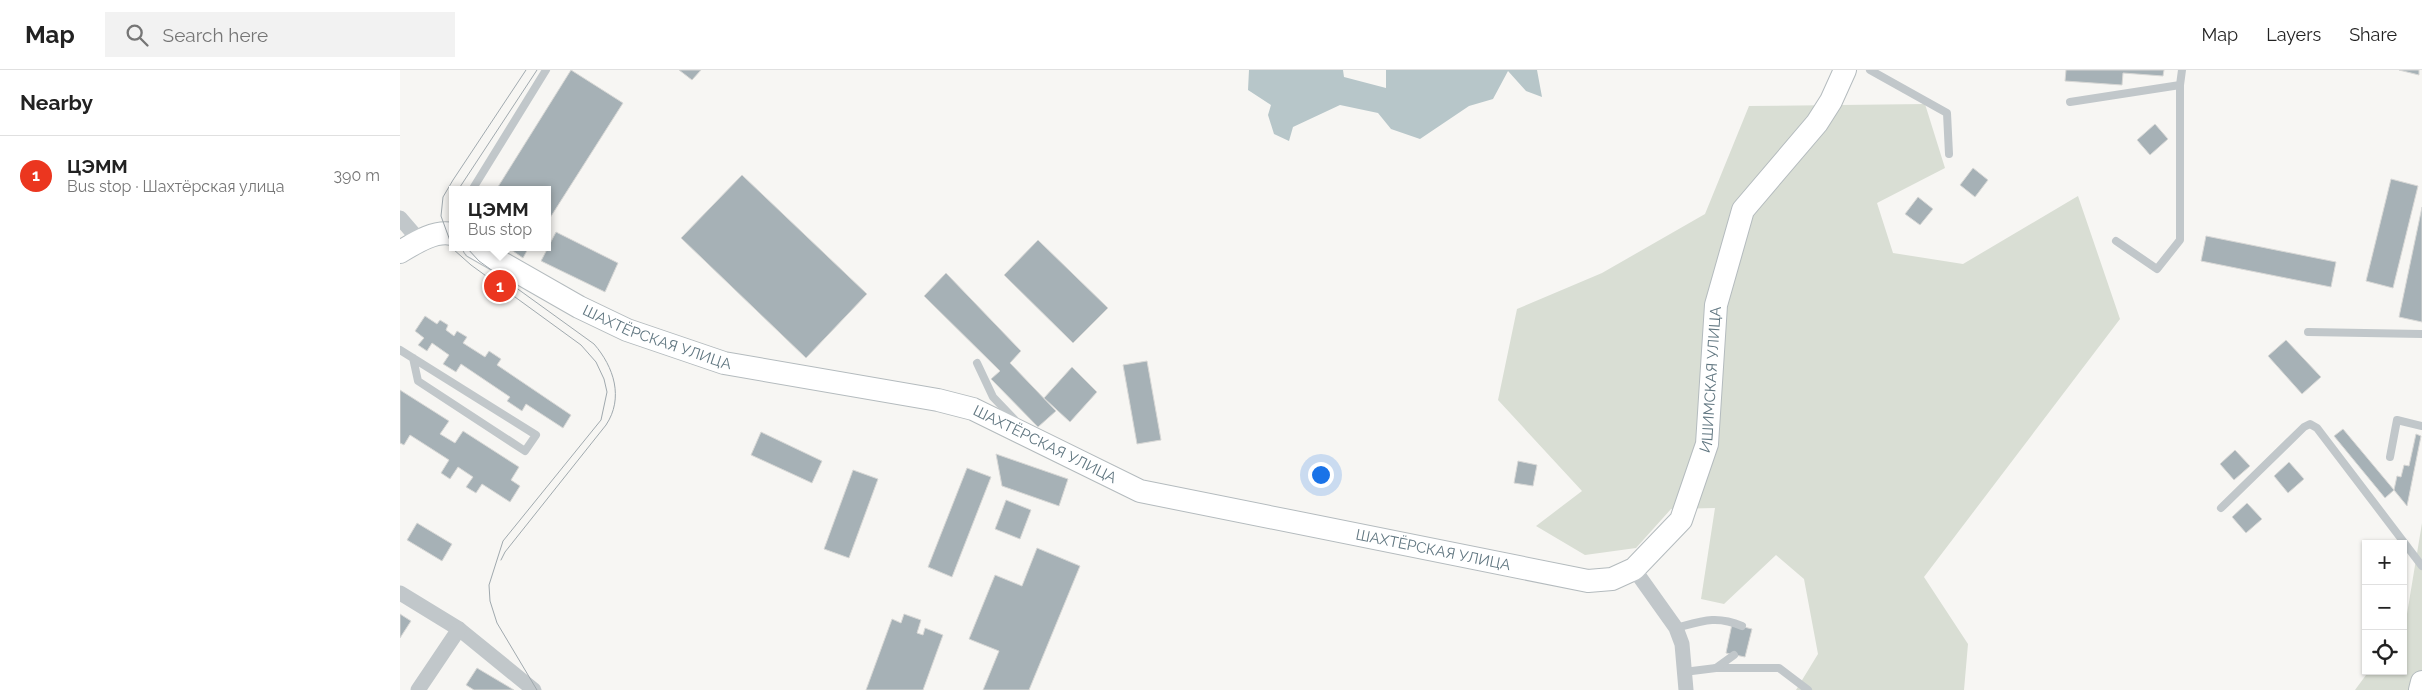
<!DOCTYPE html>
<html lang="en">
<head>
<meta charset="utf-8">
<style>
  body { margin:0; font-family:Raleway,sans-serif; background:#f2f2f2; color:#222 }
  .controls { position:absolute; right:15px; bottom:15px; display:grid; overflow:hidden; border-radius:0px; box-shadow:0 1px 4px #0004 }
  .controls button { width:45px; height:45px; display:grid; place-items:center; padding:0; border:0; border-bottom:1px solid #e0e0e0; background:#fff; color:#222; font:25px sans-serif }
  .you { position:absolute; left:920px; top:404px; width:18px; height:18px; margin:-12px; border:4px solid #fff; border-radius:50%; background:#1a73e8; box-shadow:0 0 0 8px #1a73e833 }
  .badge { display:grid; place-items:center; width:32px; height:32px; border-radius:50%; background:#eb361f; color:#fff; font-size:16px; font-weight:700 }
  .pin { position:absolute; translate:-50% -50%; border:2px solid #fff; box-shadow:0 1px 5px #0006 }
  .popup { position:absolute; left:49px; top:116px; width:102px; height:65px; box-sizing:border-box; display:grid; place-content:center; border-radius:0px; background:#fff; filter:drop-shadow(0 1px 4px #0005); font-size:16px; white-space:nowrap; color:#767676 }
  .popup b { font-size:19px; color:#222 }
  .popup::after { content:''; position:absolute; left:50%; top:100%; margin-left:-10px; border:10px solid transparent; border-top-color:#fff }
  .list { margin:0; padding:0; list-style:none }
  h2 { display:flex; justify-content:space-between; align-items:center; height:65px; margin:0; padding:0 20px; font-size:21px }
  h2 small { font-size:16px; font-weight:400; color:#767676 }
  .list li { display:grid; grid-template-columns:32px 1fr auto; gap:15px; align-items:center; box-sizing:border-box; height:80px; padding:0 20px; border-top:1px solid #e0e0e0 }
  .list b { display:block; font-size:19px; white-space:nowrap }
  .list p { margin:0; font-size:16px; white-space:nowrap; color:#767676 }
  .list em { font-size:16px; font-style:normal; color:#767676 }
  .icon { flex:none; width:28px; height:28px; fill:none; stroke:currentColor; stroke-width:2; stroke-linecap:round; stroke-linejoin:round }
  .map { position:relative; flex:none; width:2022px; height:620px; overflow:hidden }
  header { display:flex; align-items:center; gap:30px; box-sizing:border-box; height:70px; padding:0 25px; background:#fff; border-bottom:1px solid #e0e0e0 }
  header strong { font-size:24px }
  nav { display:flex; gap:28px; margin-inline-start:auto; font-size:18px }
  .search { width:350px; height:45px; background:#f2f2f2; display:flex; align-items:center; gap:12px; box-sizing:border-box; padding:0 18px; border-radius:0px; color:#767676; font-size:19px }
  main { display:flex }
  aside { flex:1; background:#fff }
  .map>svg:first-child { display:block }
  .green { fill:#d9ded4 }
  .water { fill:#b7c6c9 }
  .building { fill:#a6b1b6; stroke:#d8d8d6 }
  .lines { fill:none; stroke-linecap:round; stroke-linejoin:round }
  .secondary-casing { stroke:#b4bbbe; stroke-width:24 }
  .lane { stroke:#c1c7ca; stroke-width:8 }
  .street { stroke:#c1c7ca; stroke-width:15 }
  .secondary { stroke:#fff; stroke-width:22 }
  .tram { stroke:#a0a9ae; stroke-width:1 }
  .labels { text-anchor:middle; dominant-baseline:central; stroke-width:5; stroke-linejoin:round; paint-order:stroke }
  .street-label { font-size:15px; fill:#607680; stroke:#fff }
</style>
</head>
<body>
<header>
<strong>Map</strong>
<div class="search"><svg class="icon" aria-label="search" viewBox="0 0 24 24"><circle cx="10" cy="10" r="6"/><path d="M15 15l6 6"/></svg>Search here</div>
<nav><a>Map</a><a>Layers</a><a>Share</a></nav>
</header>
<main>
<aside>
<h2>Nearby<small></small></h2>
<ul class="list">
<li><span class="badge">1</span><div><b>ЦЭММ</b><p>Bus stop · Шахтёрская улица</p></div><em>390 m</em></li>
</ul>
</aside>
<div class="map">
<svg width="2022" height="620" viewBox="0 0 2022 620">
  <rect width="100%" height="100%" fill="#f7f6f3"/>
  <g class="green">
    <path d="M1525 34 1545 98 1477 133 1493 183 1563 194 1678 126 1720 249 1524 507 1568 574 1564 620H1396L1418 584 1404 509 1376 485 1324 534 1301 529 1315 438 1271 439 1236 478 1185 485 1136 456 1182 421 1098 330 1117 239 1202 203 1305 144 1349 36Z"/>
    <path d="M2022 453V620H1955L1969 601H2003V554L2006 550Z"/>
  </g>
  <path class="water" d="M849 0H943L944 7 986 18V0H1137L1142 27 1126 21 1108 1 1093 29 1069 36 1020 69 991 59 978 43 940 35 893 57 889 71 874 64 868 45 871 35 848 20Z"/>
  <g class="building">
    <path d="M171 0 223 33 148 151V120H96Z"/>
    <path d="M279 0H301L292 10Z"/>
    <path d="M1666 0H1764L1763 6 1723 3 1722 15 1665 11Z"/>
    <path d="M1999 0H2019V5Z"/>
    <path d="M1755 54 1768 69 1750 85 1737 70Z"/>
    <path d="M1573 98 1588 110 1575 127 1560 115Z"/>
    <path d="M342 105 467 224 406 288 281 168Z"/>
    <path d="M1991 109 2018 116 1993 218 1966 211Z"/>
    <path d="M1518 127 1533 139 1520 155 1505 144Z"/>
    <path d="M2022 137V252L1999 247Z"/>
    <path d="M156 162 218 193 205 222 141 191Z"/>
    <path d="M1806 166 1936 192 1931 217 1801 191Z"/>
    <path d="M638 170 708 238 673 273 604 205Z"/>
    <path d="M107 177H129L123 188Z"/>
    <path d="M546 203 621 281 610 293 656 341 638 357 591 309 600 301 524 226Z"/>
    <path d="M25 246 37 254 40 250 48 255 46 260 54 266 57 261 67 267 63 273 85 287 89 281 101 289 97 295 171 345 163 358 126 334 122 341 107 331 110 327 61 294 56 302 43 294 49 285 32 273 27 281 18 275 24 268 15 261Z"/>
    <path d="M1886 270 1921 307 1902 324 1868 286Z"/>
    <path d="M747 291 761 370 737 374 723 295Z"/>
    <path d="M672 297 697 322 670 352 644 328Z"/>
    <path d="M0 320 49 351 40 364 55 373 63 361 119 397 111 410 120 416 110 432 82 414 76 423 66 417 73 407 58 397 50 409 41 403 49 390 10 365 4 375 0 373Z"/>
    <path d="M1943 359 1994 420 1985 428 1934 366Z"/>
    <path d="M361 362 422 391 412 413 351 385Z"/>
    <path d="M2016 364 2021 366 2007 436 1994 420 1997 406 2001 407 2004 395 2009 396Z"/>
    <path d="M1835 380 1850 396 1834 410 1820 394Z"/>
    <path d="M596 384 668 409 659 436 602 416Z"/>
    <path d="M1118 391 1137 395 1133 416 1114 413Z"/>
    <path d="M1889 392 1904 409 1888 423 1874 406Z"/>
    <path d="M567 398 591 407 552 507 528 497Z"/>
    <path d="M453 400 478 409 449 488 424 479Z"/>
    <path d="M606 430 631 440 620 469 595 459Z"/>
    <path d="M1847 433 1862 449 1846 463 1832 447Z"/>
    <path d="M17 453 52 474 42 491 7 470Z"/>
    <path d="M637 478 680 496 629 620H583L599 581 569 569 595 505 622 516Z"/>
    <path d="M0 544 11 551 0 568Z"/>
    <path d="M504 544 521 550 517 563 523 565 525 558 543 565 523 620H466L492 549 501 553Z"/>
    <path d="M1332 554 1352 559 1345 587 1326 583Z"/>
    <path d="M77 598 114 620H74L66 615Z"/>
  </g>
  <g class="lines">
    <g class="secondary-casing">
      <g id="secondary">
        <path id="s1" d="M74 177 179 237 227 260 324 293 538 330 573 339 740 421 1188 511 1212 509 1234 499 1281 450 1307 374 1316 235 1343 140 1417 53 1431 31 1445 0"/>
        <path d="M0 182C15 173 35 160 52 164"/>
        <path d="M2020 620 2022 612"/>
      </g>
    </g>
    <g class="lane">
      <path d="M1470 0 1547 43 1549 84"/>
      <path d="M1670 32 1780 15 1782 0"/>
      <path d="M72 120 146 0"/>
      <path d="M1716 171 1757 199 1780 170V15"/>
      <path d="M1908 262 2022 264"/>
      <path d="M0 280 136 365 125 381 18 311 13 288"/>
      <path d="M577 293 593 327 615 350"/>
      <path d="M1990 387 1997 350 2022 356"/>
      <path d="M1821 438 1904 357 1910 354 1917 358 2022 496"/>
      <path d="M1276 558C1302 551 1316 545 1342 556"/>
      <path d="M1316 598H1379L1408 620"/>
      <path d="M1284 602 1316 598 1334 585"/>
    </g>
    <g class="street">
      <path d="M0 148 19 170"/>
      <path d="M1234 499 1276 558 1282 574 1286 620"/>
      <path d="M0 523 59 559 134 620"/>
      <path d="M18 620 59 559"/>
    </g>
    <use href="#secondary" class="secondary"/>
    <g class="tram">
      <path d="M126 0 53 110 43 127 41 146 53 179 71 195 181 275 196 292 204 309 207 322 201 350 103 471 89 515 90 531 97 553 137 620"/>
      <path d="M58 120 137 0"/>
      <path d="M66 177 79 191 194 274C214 297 224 328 206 355L105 482 101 490"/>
    </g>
  </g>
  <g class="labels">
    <g class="street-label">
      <text stroke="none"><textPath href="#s1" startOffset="205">ШАХТЁРСКАЯ УЛИЦА</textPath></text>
      <text stroke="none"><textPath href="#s1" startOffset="1434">ИШИМСКАЯ УЛИЦА</textPath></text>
      <text stroke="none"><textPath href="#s1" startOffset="610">ШАХТЁРСКАЯ УЛИЦА</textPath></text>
      <text stroke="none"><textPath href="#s1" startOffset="1015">ШАХТЁРСКАЯ УЛИЦА</textPath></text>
    </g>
  </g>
</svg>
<div class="controls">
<button>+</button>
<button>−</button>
<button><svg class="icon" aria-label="locate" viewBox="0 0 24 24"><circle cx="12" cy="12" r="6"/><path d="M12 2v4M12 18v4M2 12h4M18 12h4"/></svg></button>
</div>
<div class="you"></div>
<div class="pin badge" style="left:100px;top:216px">1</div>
<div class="popup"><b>ЦЭММ</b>Bus stop</div>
</div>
</main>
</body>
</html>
